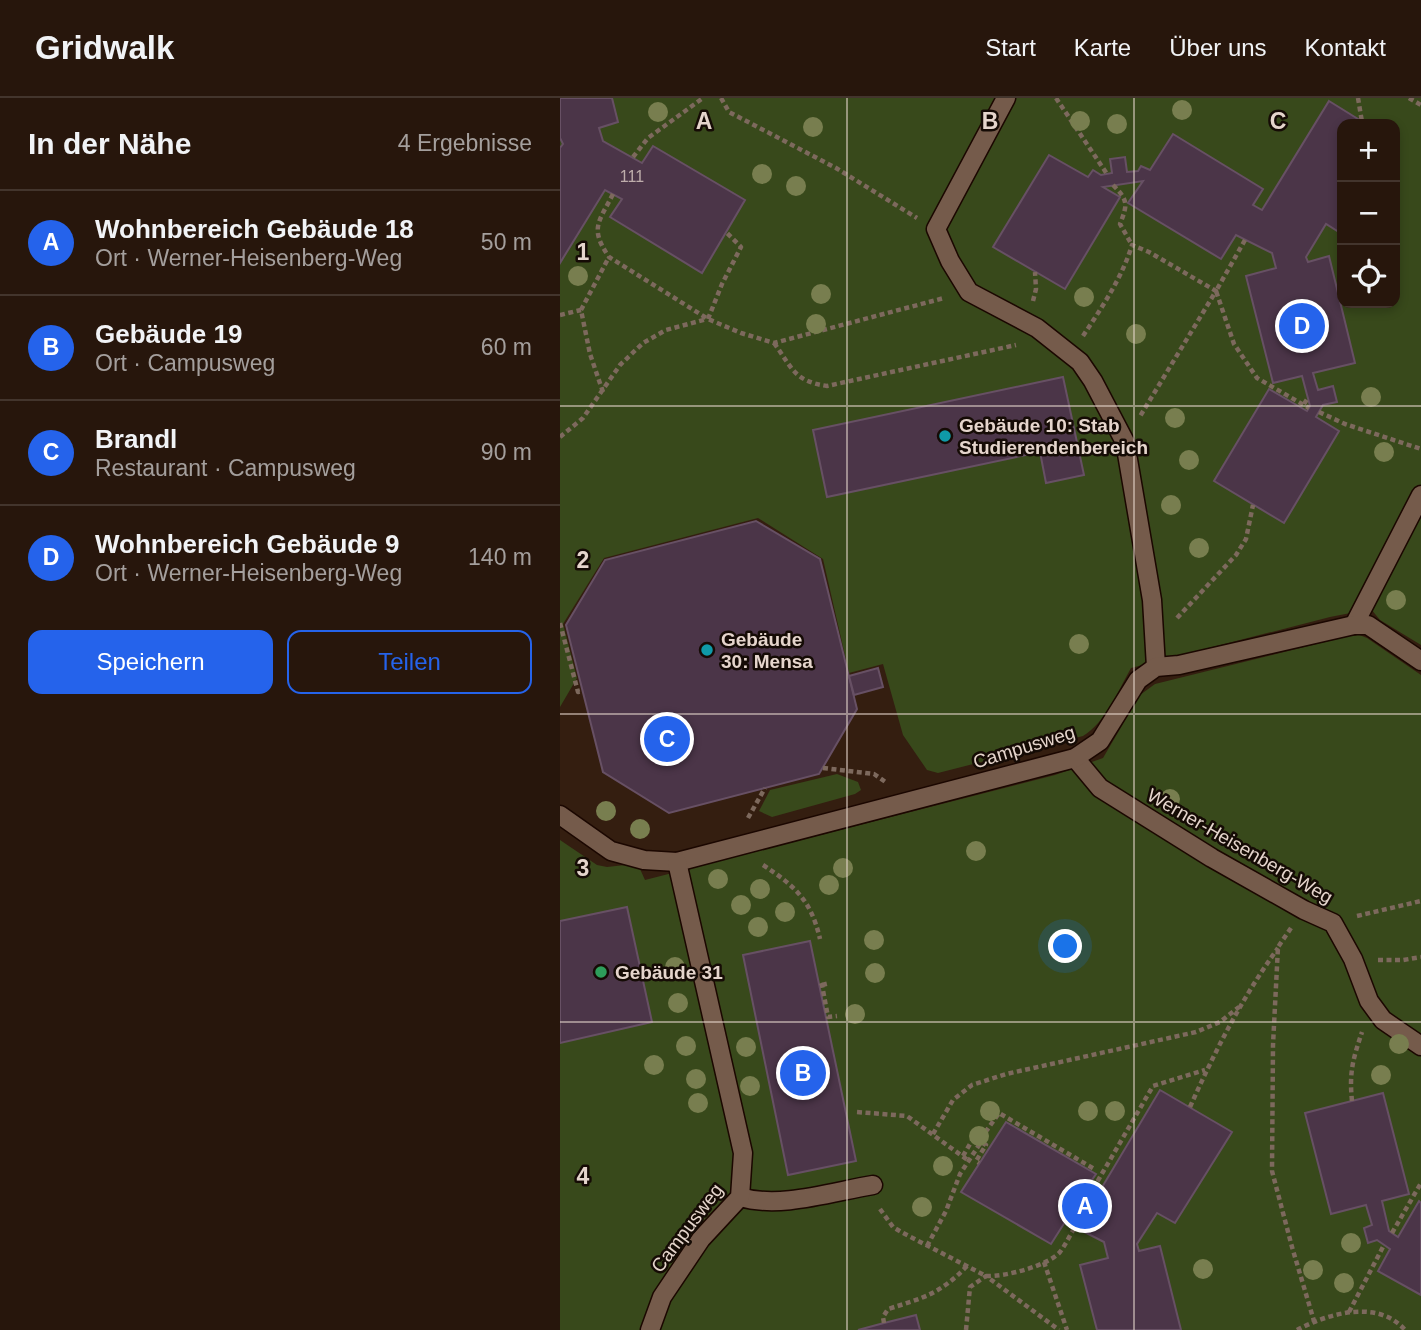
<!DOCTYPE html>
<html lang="de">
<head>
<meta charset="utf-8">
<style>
  body { margin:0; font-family:Helvetica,sans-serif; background:#33231a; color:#f1f3f6 }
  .controls { position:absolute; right:21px; top:21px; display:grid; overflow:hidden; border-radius:14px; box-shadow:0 4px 10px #0003 }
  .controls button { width:63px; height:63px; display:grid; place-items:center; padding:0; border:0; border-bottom:2px solid #43352d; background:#27160c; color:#f1f3f6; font:35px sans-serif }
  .you { position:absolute; left:506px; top:849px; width:24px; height:24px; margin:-18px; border:5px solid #fff; border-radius:50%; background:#1a73e8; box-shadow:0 0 0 10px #1a73e833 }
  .badge { display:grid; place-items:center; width:46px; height:46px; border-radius:50%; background:#2563eb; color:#fff; font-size:23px; font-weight:700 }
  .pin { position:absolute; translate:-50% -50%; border:4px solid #fff; box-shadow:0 2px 7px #0006 }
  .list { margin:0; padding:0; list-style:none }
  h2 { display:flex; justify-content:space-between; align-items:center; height:91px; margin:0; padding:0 28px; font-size:30px }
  h2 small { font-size:23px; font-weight:400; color:#a49f9d }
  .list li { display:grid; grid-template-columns:46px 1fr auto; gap:21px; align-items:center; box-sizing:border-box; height:105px; padding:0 28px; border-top:2px solid #43352d }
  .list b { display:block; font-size:26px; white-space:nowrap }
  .list p { margin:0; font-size:23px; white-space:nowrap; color:#a49f9d }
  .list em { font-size:23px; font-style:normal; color:#a49f9d }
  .actions { display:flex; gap:14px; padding:21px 28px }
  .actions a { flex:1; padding:16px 0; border:2px solid #2563eb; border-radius:14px; text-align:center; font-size:24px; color:#2563eb }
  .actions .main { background:#2563eb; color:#fff }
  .icon { flex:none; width:38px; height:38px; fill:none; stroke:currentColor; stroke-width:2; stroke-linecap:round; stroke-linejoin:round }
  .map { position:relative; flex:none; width:861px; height:1232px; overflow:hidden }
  header { display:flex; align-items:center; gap:42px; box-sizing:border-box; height:98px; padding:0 35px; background:#27160c; border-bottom:2px solid #43352d }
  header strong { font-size:33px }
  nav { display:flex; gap:38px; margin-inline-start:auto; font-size:24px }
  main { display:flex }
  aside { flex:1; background:#27160c }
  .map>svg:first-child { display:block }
  .green { fill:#38491b; fill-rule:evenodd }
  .building { fill:#4b3548; stroke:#675064; stroke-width:2 }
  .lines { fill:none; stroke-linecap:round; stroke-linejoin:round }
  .street-casing { stroke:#1b0700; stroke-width:21 }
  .path { stroke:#7d695d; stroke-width:4.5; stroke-dasharray:5 3.5; stroke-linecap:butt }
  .street { stroke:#755b4b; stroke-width:18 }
  .tree { fill:#787e4f }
  .grid { fill:none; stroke:#e5d5cc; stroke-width:2; stroke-opacity:0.55 }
  .culture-dot { fill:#0f9aa8; stroke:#150b05; stroke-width:2.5 }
  .leisure-dot { fill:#2e9e5b; stroke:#150b05; stroke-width:2.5 }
  .labels { text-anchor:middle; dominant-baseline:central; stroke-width:5; stroke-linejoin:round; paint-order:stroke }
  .number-label { font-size:16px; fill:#beadab }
  .poi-label { font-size:19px; font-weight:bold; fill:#e5d5cc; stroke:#150b05; text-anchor:start }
  .street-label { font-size:19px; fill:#e5d5cc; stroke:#150b05 }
  .grid-label { font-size:23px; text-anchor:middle; font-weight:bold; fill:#e5d5cc; stroke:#150b05; stroke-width:5; stroke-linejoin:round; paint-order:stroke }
</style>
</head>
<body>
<header>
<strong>Gridwalk</strong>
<nav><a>Start</a><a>Karte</a><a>Über uns</a><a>Kontakt</a></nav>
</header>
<main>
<aside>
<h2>In der Nähe<small>4 Ergebnisse</small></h2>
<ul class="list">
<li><span class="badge">A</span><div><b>Wohnbereich Gebäude 18</b><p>Ort · Werner-Heisenberg-Weg</p></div><em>50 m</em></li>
<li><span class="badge">B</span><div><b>Gebäude 19</b><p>Ort · Campusweg</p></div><em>60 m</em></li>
<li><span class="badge">C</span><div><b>Brandl</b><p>Restaurant · Campusweg</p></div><em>90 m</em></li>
<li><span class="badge">D</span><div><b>Wohnbereich Gebäude 9</b><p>Ort · Werner-Heisenberg-Weg</p></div><em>140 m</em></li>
</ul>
<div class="actions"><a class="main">Speichern</a><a>Teilen</a></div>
</aside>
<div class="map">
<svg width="861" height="1232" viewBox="0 0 861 1232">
  <rect width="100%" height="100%" fill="#341e10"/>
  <g class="green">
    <path d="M0 0H861V547L820 522 811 511 770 519 571 570C558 593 546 624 523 638L378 675 367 672 343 637 323 566 289 575 263 461 198 420 44 460 3 526 17 580 0 609ZM782 26H835V205H782Z"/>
    <path d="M797 536 807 540 861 577V1232H0V742L37 767 47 769 74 766 80 771 85 782 495 677 543 660 580 597 595 586Z"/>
    <path d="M277 676 298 684 301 692 295 696 212 719 199 713 210 692Z"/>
  </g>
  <g class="building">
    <path d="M0 0H52L58 24 39 30 43 43 82 65 93 48 185 102 142 175 50 119 62 101 45 92 0 165V50L3 46 0 40Z"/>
    <path d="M769 3 806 26H782V136L766 126 746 159 748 164 769 158 795 265 753 275 758 292 773 288 777 304 763 307 756 319 779 333 724 425 654 383 709 291 747 313 750 308 742 278 713 285 686 178 716 170 712 155 676 137 661 161 568 105 583 83 543 89 560 99 505 191 433 149 489 57 528 79 533 72 541 77 552 75 550 61 565 59 567 74 578 73 581 68 590 72 613 36 703 91 693 107 702 112Z"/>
    <path d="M503 279 524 377 486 385 480 354 267 399 253 332Z"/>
    <path d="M196 423 260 461 297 611 259 676 109 715 43 674 6 527 45 462Z"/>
    <path d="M318 570 323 589 294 597 289 578Z"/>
    <path d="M67 809 92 924 0 945V823Z"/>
    <path d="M250 843 296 1063 228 1077 183 857Z"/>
    <path d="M600 992 672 1034 615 1125 597 1115 577 1146 579 1153 600 1148 621 1232H537L520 1167 548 1160 544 1144 505 1124 491 1146 401 1094 446 1024 536 1076 523 1095 535 1101Z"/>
    <path d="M823 995 849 1096 822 1103 829 1133 838 1139 859 1103 861 1105V1197L818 1173 830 1151 817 1142 808 1145 804 1130 812 1127 806 1107 771 1116 745 1015Z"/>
    <path d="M356 1217 360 1232H298L324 1225Z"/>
  </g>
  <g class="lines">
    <g class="street-casing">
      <g id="street">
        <path d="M446 0 376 131 390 163 409 194 477 230 520 264 533 283 565 344 592 502 596 569"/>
        <path d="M794 527 861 397"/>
        <path d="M515 660 540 690 652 760 744 812 773 825 793 861 809 903 823 922 861 948"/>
        <path d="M0 717 51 753 84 762 117 764 515 660 540 643 578 582 596 569 619 567 794 527H808L861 563"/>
        <path d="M180 1099C220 1111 271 1094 313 1087"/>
        <path d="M90 1232 102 1199 141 1141 180 1099 183 1055 117 764"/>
      </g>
    </g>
    <g class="path">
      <path d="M161 0 169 14 276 70 357 120"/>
      <path d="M496 0 547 76"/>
      <path d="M798 0 802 24"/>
      <path d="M849 0 861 7"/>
      <path d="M73 59 88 40 143 0"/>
      <path d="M553 87C568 102 568 106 560 126L572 147"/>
      <path d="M53 96C39 124 29 130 49 159L148 221 181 235 214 245 384 200"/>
      <path d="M685 142 656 193 674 246 697 280 749 310"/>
      <path d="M473 203 476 191 475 174"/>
      <path d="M0 217 21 212"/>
      <path d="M148 221 162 186 181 149 166 134"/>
      <path d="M523 238C542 209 562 180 572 147L589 154 656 193 579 320"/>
      <path d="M214 245C233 271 234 283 267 288L456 247"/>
      <path d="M43 294 30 256 21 212 49 159"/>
      <path d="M744 306 748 300"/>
      <path d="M759 314 785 326 861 351"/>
      <path d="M0 339 23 320 60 267 83 245 106 232 147 221"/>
      <path d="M520 356 542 350"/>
      <path d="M617 520 676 457 686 441 693 407"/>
      <path d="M0 525 18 594 22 593"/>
      <path d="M263 670 314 676 327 685"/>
      <path d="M188 720 205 690"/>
      <path d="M203 767C235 788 251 802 260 841"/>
      <path d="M797 818 861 803"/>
      <path d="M731 830 718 849 713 947 712 1073 732 1149 754 1223"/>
      <path d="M818 862H843L861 859"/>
      <path d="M262 887 270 885"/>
      <path d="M260 888 262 887 268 919 277 918"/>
      <path d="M792 1003C789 974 793 961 802 934"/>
      <path d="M630 1009C655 953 682 900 718 850"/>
      <path d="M297 1014 347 1018 409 1063"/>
      <path d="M373 1036 393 1002 412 987 446 976 636 934 660 924 679 909"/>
      <path d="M403 1058 414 1039 427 1032 439 1015 536 1072"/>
      <path d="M529 1098 593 988 645 972"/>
      <path d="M320 1111 333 1129 343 1135 426 1178C444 1179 488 1168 500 1154 506 1146 510 1137 515 1129"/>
      <path d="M832 1135 861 1085"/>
      <path d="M367 1148 386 1113 400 1076 421 1044 426 1047 416 1063 419 1065"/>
      <path d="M484 1164 507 1232"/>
      <path d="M789 1214 824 1147"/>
      <path d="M324 1225 323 1219 328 1211C363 1200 380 1196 407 1168"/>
      <path d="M406 1232 410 1189 426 1178 499 1232"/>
      <path d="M737 1232C769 1215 818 1201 845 1232"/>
    </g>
    <use href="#street" class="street"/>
  </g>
  <g class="tree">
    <circle cx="622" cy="12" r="10"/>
    <circle cx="98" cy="14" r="10"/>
    <circle cx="520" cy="23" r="10"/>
    <circle cx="557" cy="26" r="10"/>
    <circle cx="253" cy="29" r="10"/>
    <circle cx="202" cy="76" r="10"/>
    <circle cx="236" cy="88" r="10"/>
    <circle cx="18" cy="178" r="10"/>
    <circle cx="261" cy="196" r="10"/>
    <circle cx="524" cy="199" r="10"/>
    <circle cx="256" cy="226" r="10"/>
    <circle cx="576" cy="236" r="10"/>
    <circle cx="811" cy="299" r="10"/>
    <circle cx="615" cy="320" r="10"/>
    <circle cx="824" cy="354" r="10"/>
    <circle cx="629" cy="362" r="10"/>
    <circle cx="611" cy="407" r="10"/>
    <circle cx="639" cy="450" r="10"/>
    <circle cx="836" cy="502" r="10"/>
    <circle cx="519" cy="546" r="10"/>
    <circle cx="610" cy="701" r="10"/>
    <circle cx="46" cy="713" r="10"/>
    <circle cx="80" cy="731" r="10"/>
    <circle cx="416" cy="753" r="10"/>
    <circle cx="283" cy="770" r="10"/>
    <circle cx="158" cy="781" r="10"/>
    <circle cx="269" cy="787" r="10"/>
    <circle cx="200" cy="791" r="10"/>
    <circle cx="181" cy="807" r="10"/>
    <circle cx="225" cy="814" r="10"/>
    <circle cx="198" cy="829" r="10"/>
    <circle cx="314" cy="842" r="10"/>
    <circle cx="115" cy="869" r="10"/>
    <circle cx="315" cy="875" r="10"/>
    <circle cx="118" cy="905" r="10"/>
    <circle cx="295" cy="916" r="10"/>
    <circle cx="839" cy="946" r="10"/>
    <circle cx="126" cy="948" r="10"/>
    <circle cx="186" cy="949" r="10"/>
    <circle cx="94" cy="967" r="10"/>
    <circle cx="821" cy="977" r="10"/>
    <circle cx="136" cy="981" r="10"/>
    <circle cx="190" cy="988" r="10"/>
    <circle cx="138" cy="1005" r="10"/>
    <circle cx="430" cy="1013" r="10"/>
    <circle cx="528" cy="1013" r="10"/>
    <circle cx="555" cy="1013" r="10"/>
    <circle cx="419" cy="1038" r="10"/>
    <circle cx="383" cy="1068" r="10"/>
    <circle cx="362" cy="1109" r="10"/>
    <circle cx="791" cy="1145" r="10"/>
    <circle cx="643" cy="1171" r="10"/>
    <circle cx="753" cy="1172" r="10"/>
    <circle cx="784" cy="1185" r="10"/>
  </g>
  <path class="grid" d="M287 0V1232M574 0V1232M0 308H861M0 616H861M0 924H861"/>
  <g class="culture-dot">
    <circle cx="385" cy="338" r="7"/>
    <circle cx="147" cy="552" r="7"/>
  </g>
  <circle class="leisure-dot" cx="41" cy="874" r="7"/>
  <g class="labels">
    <g class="number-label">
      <text x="72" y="78">111</text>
    </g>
    <g class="poi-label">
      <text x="399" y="327">Gebäude 10: Stab<tspan x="399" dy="22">Studierendenbereich</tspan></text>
      <text x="161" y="541">Gebäude<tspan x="161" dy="22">30: Mensa</tspan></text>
      <text x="55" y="874">Gebäude 31</text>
    </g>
    <g class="street-label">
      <text transform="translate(464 649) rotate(-17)">Campusweg</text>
      <text transform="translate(680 748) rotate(30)">Werner-Heisenberg-Weg</text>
      <text transform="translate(127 1130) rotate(-53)">Campusweg</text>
    </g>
  </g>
  <g class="grid-label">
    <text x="144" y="31">A</text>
    <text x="430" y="31">B</text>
    <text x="718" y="31">C</text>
    <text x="23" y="162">1</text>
    <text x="23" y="470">2</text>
    <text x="23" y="778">3</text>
    <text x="23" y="1086">4</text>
  </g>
</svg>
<div class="controls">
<button>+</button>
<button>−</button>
<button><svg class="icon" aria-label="locate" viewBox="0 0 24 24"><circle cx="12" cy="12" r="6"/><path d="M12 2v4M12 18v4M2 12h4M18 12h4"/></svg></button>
</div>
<div class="you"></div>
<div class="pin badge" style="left:525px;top:1108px">A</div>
<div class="pin badge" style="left:243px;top:975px">B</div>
<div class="pin badge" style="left:107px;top:641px">C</div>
<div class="pin badge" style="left:742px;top:228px">D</div>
</div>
</main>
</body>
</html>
